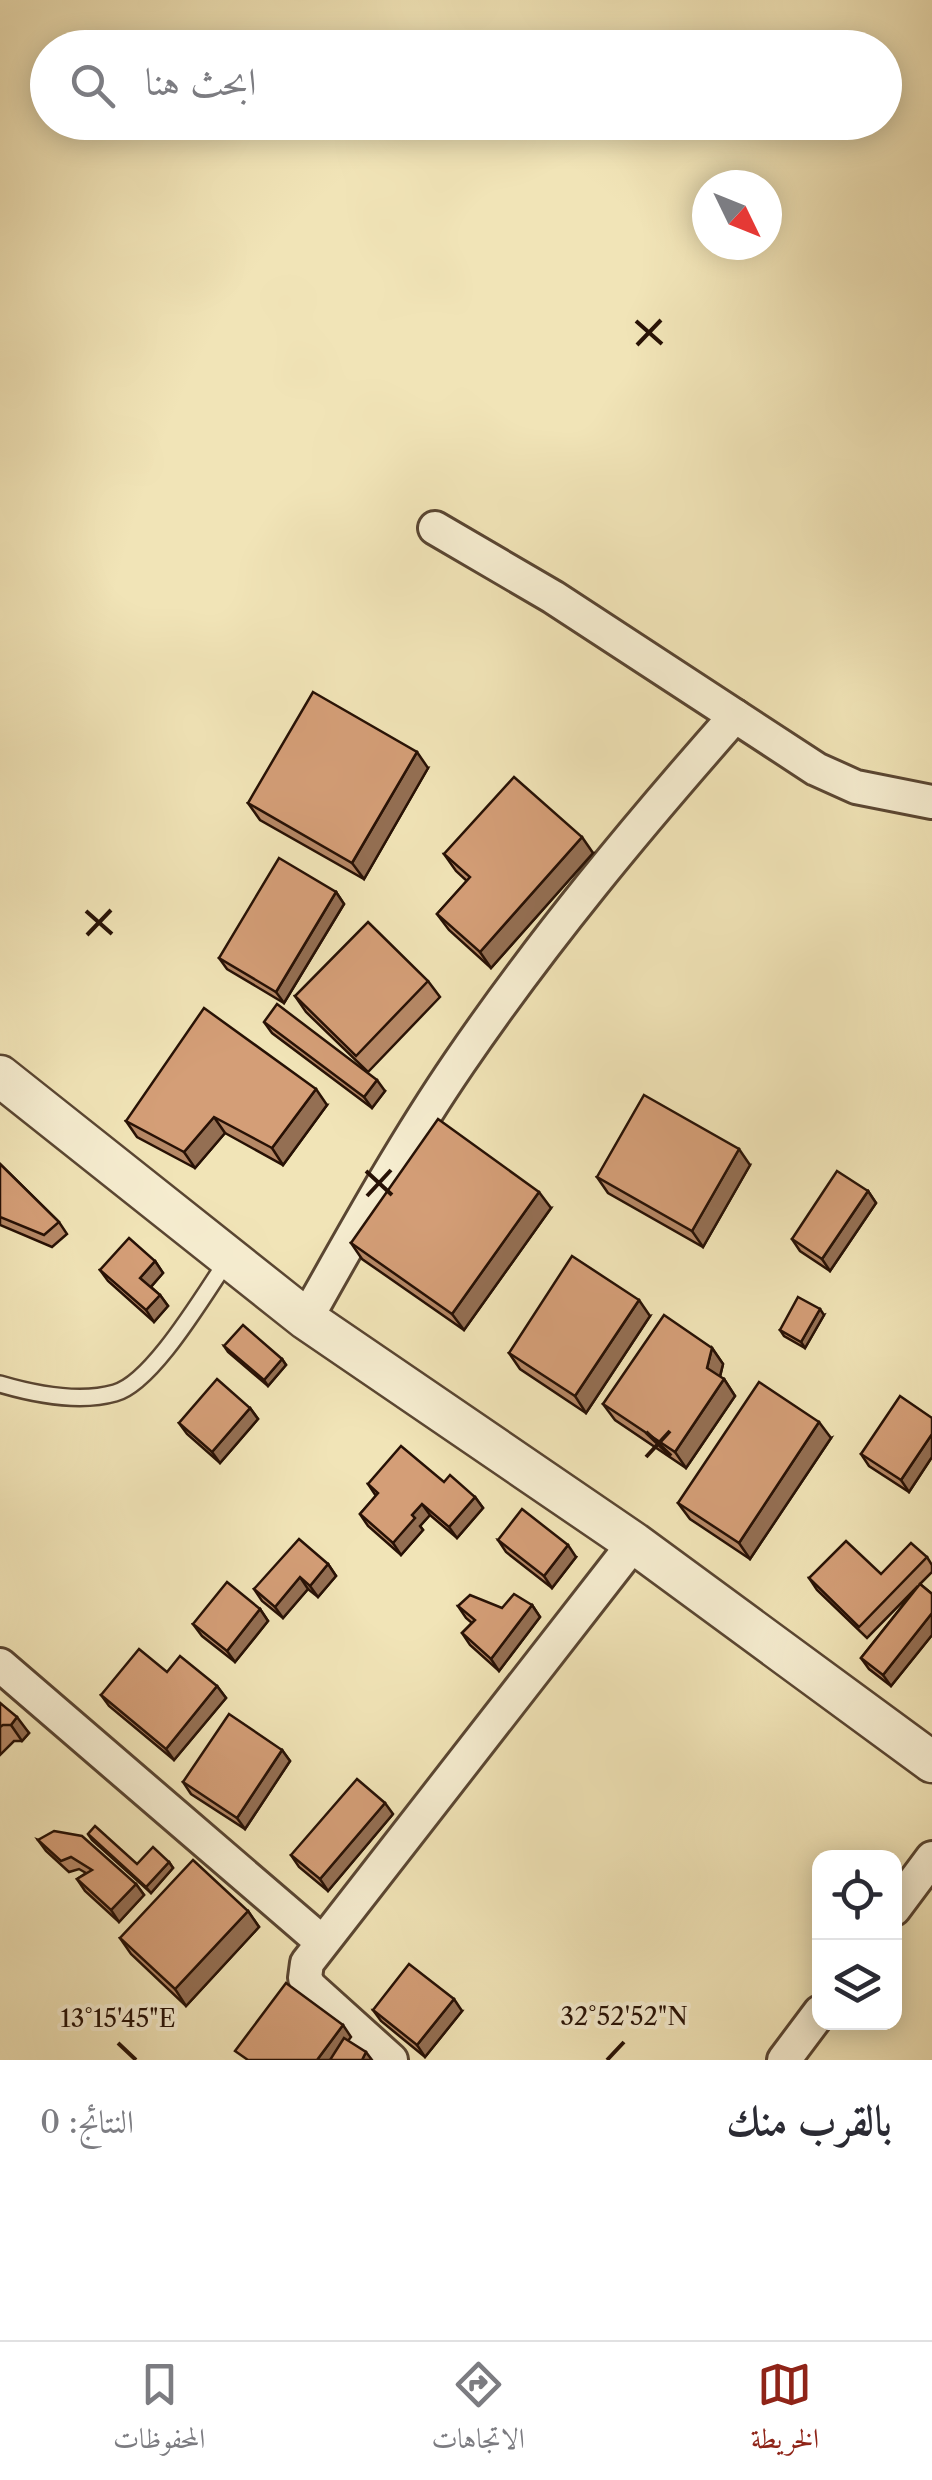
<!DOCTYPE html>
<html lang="ar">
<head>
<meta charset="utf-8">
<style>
  body { margin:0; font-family:"Libre Caslon Text",Amiri,serif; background:#f7f7f7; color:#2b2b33; direction:rtl }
  .controls { position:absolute; right:30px; bottom:30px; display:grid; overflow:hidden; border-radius:20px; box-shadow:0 5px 25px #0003 }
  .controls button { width:90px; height:90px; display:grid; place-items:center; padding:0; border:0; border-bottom:2px solid #e1e1e2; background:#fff; color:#2b2b33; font:50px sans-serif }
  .compass { position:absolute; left:692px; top:170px; width:90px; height:90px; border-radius:50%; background:#fff; box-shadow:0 5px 25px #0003; rotate:133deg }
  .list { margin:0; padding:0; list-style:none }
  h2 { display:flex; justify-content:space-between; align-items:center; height:130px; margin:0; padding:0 40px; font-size:42px }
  h2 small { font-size:32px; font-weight:400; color:#7c7c81 }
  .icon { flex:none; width:55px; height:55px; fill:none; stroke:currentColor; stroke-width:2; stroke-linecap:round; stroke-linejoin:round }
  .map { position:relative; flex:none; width:932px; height:2060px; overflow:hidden; direction:ltr }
  .search { position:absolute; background:#fff; box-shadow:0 5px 25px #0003; left:30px; right:30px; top:30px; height:110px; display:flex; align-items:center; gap:25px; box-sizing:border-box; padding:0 35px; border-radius:55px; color:#7c7c81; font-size:38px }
  .sheet { height:280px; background:#fff }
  nav { display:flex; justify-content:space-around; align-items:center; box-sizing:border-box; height:140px; border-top:2px solid #e1e1e2; background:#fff; font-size:28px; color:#7c7c81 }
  nav a { display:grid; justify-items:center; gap:5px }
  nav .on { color:#8f2418 }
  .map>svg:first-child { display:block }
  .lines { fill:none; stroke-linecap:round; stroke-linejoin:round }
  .service-casing { stroke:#5a4632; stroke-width:20 }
  .minor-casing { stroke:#5a4632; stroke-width:38 }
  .tertiary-casing { stroke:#5a4632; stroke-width:45 }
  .service { stroke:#f6edd0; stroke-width:15 }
  .minor { stroke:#f6edd0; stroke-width:32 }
  .tertiary { stroke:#f6edd0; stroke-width:40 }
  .wall { fill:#b68866; stroke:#271105; stroke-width:2.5 }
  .shaded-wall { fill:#946f53; stroke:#271105; stroke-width:2.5 }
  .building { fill:#d49e77; stroke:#271105; stroke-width:2.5 }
  .ticks { fill:none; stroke:#271105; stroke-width:4 }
  .ticks-label { font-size:25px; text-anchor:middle; fill:#271105; stroke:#f6edd0; stroke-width:8; stroke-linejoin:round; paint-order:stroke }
</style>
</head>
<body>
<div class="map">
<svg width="932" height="2060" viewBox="0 0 932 2060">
  <rect width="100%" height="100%" fill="#f1e4b7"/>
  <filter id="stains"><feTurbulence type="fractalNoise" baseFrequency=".002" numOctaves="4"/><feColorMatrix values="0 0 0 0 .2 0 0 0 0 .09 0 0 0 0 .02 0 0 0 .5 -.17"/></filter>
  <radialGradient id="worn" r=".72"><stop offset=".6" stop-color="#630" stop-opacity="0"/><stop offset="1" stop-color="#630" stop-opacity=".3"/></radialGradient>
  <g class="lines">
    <g class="service-casing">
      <path id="service" d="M0 1384C34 1394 80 1403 115 1393 153 1383 206 1291 229 1258"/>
    </g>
    <g class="minor-casing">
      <g id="minor">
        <path d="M435 528 553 597 816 769 856 787 932 802"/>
        <path d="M306 1319C355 1232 403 1145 459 1063 543 940 637 827 735 716"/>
        <path d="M0 1665 322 1942"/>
        <path d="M894 1909 932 1858"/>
        <path d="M391 2060 310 1987 305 1978 307 1963 634 1543"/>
        <path d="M784 2060 820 2012"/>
      </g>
    </g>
    <g class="tertiary-casing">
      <path id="tertiary" d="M0 1076 306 1319 634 1543 932 1762"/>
    </g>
    <use href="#service" class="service"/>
    <use href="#minor" class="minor"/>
    <use href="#tertiary" class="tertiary"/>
  </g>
  <g class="wall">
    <path d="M428 768 364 879 260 820 248 803Z"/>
    <path d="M593 853 491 968 449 930 437 914 467 881 456 871 444 854Z"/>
    <path d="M336 892 344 904 284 1003 227 969 219 958Z"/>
    <path d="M428 981 440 997 368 1072 306 1012 295 996Z"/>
    <path d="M264 1022 385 1091 372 1108 272 1033Z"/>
    <path d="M327 1105 283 1165 225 1133 195 1168 137 1137 126 1121Z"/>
    <path d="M0 1164 59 1222 67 1234 52 1247 0 1225Z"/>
    <path d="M750 1165 703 1247 608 1193 597 1177Z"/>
    <path d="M868 1191 876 1203 830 1271 800 1251 792 1239Z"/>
    <path d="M551 1208 464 1330 362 1259 351 1243Z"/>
    <path d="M155 1261 163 1273 151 1287 160 1295 168 1306 154 1322 108 1281 100 1270Z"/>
    <path d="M824 1315 805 1348 784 1336 780 1330Z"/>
    <path d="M650 1316 586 1413 520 1369 509 1353Z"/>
    <path d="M224 1346 282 1359 286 1365 268 1386 228 1352Z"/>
    <path d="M712 1348 723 1364 720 1377 724 1379 735 1396 686 1468 615 1420 603 1404Z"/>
    <path d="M250 1408 258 1419 220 1463 187 1434 179 1423Z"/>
    <path d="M932 1418V1457L909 1492 869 1466 861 1454Z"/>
    <path d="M831 1438 750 1559 690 1519 678 1503Z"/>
    <path d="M444 1482 475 1497 483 1508 457 1538 430 1515 420 1526 423 1530 401 1555 368 1526 360 1514 376 1496 368 1484Z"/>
    <path d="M498 1540 576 1557 552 1588 506 1552Z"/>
    <path d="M927 1557 932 1565V1572L920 1584 932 1594V1635L891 1686 869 1669 861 1658 918 1586 867 1638 817 1590 809 1578 881 1574Z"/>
    <path d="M328 1564 336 1576 318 1597 308 1589 283 1618 262 1601 254 1589Z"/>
    <path d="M532 1605 540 1617 499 1671 470 1645 462 1633 472 1623 466 1618 458 1606 502 1608Z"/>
    <path d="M260 1609 268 1621 235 1662 202 1636 193 1624Z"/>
    <path d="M167 1672 217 1686 226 1698 174 1760 109 1706 101 1695Z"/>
    <path d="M0 1703 29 1733 22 1741H14L0 1755Z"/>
    <path d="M282 1750 290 1761 245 1829 191 1794 183 1782Z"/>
    <path d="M393 1814 328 1891 299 1867 291 1855Z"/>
    <path d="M88 1834 137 1864 169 1862 173 1868 151 1893 92 1840Z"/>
    <path d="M38 1840 136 1884 144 1895 119 1922 85 1891 77 1879 86 1873 79 1869 69 1872 46 1851Z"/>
    <path d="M248 1911 259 1927 186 2006 131 1954 120 1938Z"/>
    <path d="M373 2010 462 2011 425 2057 381 2021Z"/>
  </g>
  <g class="shaded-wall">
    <path d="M417 752 428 768 364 879 352 863Z"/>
    <path d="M582 837 593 853 491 968 480 952Z"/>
    <path d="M336 892 344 904 284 1003 276 992Z"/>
    <path d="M377 1080 385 1091 372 1108 364 1097Z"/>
    <path d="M316 1089 327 1105 283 1165 272 1148Z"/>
    <path d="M214 1117 225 1133 195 1168 184 1152Z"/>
    <path d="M739 1149 750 1165 703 1247 692 1231Z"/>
    <path d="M868 1191 876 1203 830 1271 822 1259Z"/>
    <path d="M539 1192 551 1208 464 1330 452 1314Z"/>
    <path d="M155 1261 163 1273 148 1290 140 1278Z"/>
    <path d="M160 1295 168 1306 154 1322 146 1310Z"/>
    <path d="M639 1300 650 1316 586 1413 575 1396Z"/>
    <path d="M820 1309 824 1315 805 1348 801 1342Z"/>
    <path d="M712 1348 723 1364 718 1384 707 1368Z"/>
    <path d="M282 1359 286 1365 268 1386 264 1380Z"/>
    <path d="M724 1379 735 1396 686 1468 675 1452Z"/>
    <path d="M250 1408 258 1419 220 1463 212 1452Z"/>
    <path d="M819 1422 831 1438 750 1559 739 1543Z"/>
    <path d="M932 1434V1457L909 1492 901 1480Z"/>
    <path d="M475 1497 483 1508 457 1538 449 1527Z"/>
    <path d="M422 1504 430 1515 420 1526 423 1530 401 1555 393 1543 412 1515Z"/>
    <path d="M568 1545 576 1557 552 1588 544 1576Z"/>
    <path d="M328 1564 336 1576 318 1597 310 1586Z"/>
    <path d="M300 1577 308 1589 283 1618 275 1607Z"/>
    <path d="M532 1605 540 1617 499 1671 491 1659Z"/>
    <path d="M260 1609 268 1621 235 1662 227 1651Z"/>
    <path d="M932 1613V1635L891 1686 883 1675Z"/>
    <path d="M217 1686 226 1698 174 1760 166 1749Z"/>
    <path d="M17 1717 29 1733 22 1741 11 1725Z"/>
    <path d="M282 1750 290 1761 245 1829 237 1818Z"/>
    <path d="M385 1803 393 1814 328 1891 320 1879Z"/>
    <path d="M169 1862 173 1868 151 1893 146 1887Z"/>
    <path d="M136 1884 144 1895 119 1922 111 1910Z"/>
    <path d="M248 1911 259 1927 186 2006 175 1989Z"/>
    <path d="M454 1999 462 2011 425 2057 417 2045Z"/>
    <path d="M343 2025 351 2037 333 2060H317Z"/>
    <path d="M366 2052 372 2060H362Z"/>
  </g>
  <g class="building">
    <path d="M313 692 417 752 352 863 248 803Z"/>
    <path d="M514 777 582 837 480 952 437 914 470 877 444 854Z"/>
    <path d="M279 858 336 892 276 992 219 958Z"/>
    <path d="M368 922 428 981 356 1056 295 996Z"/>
    <path d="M277 1004 377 1080 364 1097 264 1022Z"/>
    <path d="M204 1008 316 1089 272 1148 214 1117 184 1152 126 1121Z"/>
    <path d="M644 1095 739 1149 692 1231 597 1177Z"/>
    <path d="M438 1119 539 1192 452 1314 351 1243Z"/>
    <path d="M0 1164 59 1222 44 1235 0 1217Z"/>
    <path d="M837 1171 868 1191 822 1259 792 1239Z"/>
    <path d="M129 1238 155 1261 140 1278 160 1295 146 1310 100 1270Z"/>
    <path d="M572 1256 639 1300 575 1396 509 1353Z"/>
    <path d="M798 1297 820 1309 801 1342 780 1330Z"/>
    <path d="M664 1315 712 1348 707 1368 724 1379 675 1452 603 1404Z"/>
    <path d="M243 1325 282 1359 264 1380 224 1346Z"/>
    <path d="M217 1379 250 1408 212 1452 179 1423Z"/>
    <path d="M759 1382 819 1422 739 1543 678 1503Z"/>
    <path d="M900 1396 932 1418V1434L901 1480 861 1454Z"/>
    <path d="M401 1446 444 1482 450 1475 475 1497 449 1527 422 1504 412 1515 415 1518 393 1543 360 1514 378 1493 368 1484Z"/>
    <path d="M522 1509 568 1545 544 1576 498 1540Z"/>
    <path d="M299 1539 328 1564 310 1586 300 1577 275 1607 254 1589Z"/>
    <path d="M846 1541 881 1574 911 1543 927 1557 859 1627 809 1578Z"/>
    <path d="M227 1582 260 1609 227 1651 193 1624Z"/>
    <path d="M920 1584 932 1594V1613L883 1675 861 1658Z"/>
    <path d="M514 1594 532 1605 491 1659 462 1633 475 1620 458 1606 470 1595 502 1608Z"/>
    <path d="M139 1649 167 1672 180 1656 217 1686 166 1749 101 1695Z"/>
    <path d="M0 1703 17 1717 11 1725H3L0 1727Z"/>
    <path d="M229 1714 282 1750 237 1818 183 1782Z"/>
    <path d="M357 1779 385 1803 320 1879 291 1855Z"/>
    <path d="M95 1826 137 1864 153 1847 169 1862 146 1887 88 1834Z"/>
    <path d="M54 1831 82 1836 136 1884 111 1910 77 1879 92 1870 71 1857 61 1861 38 1840Z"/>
    <path d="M193 1860 248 1911 175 1989 120 1938Z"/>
    <path d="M409 1964 454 1999 417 2045 373 2010Z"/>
    <path d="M286 1983 343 2025 317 2060H248L235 2051Z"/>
    <path d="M344 2038 366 2052 362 2060H330Z"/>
  </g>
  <path class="ticks" d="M636 321 662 344M637 345 661 320M86 911 112 934M87 935 111 910M366 1171 392 1195M367 1196 391 1170M646 1432 671 1456M646 1457 670 1431M118 2043 136 2060M607 2060 624 2042"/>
  <g class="ticks-label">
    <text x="624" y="2025">32°52'52"N</text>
    <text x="118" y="2027">13°15'45"E</text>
  </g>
  <rect width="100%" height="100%" filter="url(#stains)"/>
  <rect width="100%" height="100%" fill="url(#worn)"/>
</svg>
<div class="controls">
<button><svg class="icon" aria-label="locate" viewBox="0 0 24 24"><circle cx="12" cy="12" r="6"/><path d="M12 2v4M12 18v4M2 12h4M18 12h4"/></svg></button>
<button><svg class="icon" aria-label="layers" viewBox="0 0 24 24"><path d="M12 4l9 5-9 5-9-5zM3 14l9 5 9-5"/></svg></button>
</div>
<svg class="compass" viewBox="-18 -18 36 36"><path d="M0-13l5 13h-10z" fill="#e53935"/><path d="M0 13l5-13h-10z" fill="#7c7c81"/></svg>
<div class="search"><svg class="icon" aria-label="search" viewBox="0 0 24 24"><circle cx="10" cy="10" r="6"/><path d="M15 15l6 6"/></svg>ابحث هنا</div>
</div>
<section class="sheet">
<h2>بالقرب منك<small>النتائج: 0</small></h2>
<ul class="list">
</ul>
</section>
<nav>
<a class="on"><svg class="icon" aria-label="map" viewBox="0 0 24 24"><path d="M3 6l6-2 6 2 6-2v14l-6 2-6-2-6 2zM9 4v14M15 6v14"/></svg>الخريطة</a>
<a><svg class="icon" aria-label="directions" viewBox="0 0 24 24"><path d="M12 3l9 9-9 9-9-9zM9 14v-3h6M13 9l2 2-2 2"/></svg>الاتجاهات</a>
<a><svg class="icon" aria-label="saved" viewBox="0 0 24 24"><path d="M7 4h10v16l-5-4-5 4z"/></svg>المحفوظات</a>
</nav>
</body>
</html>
